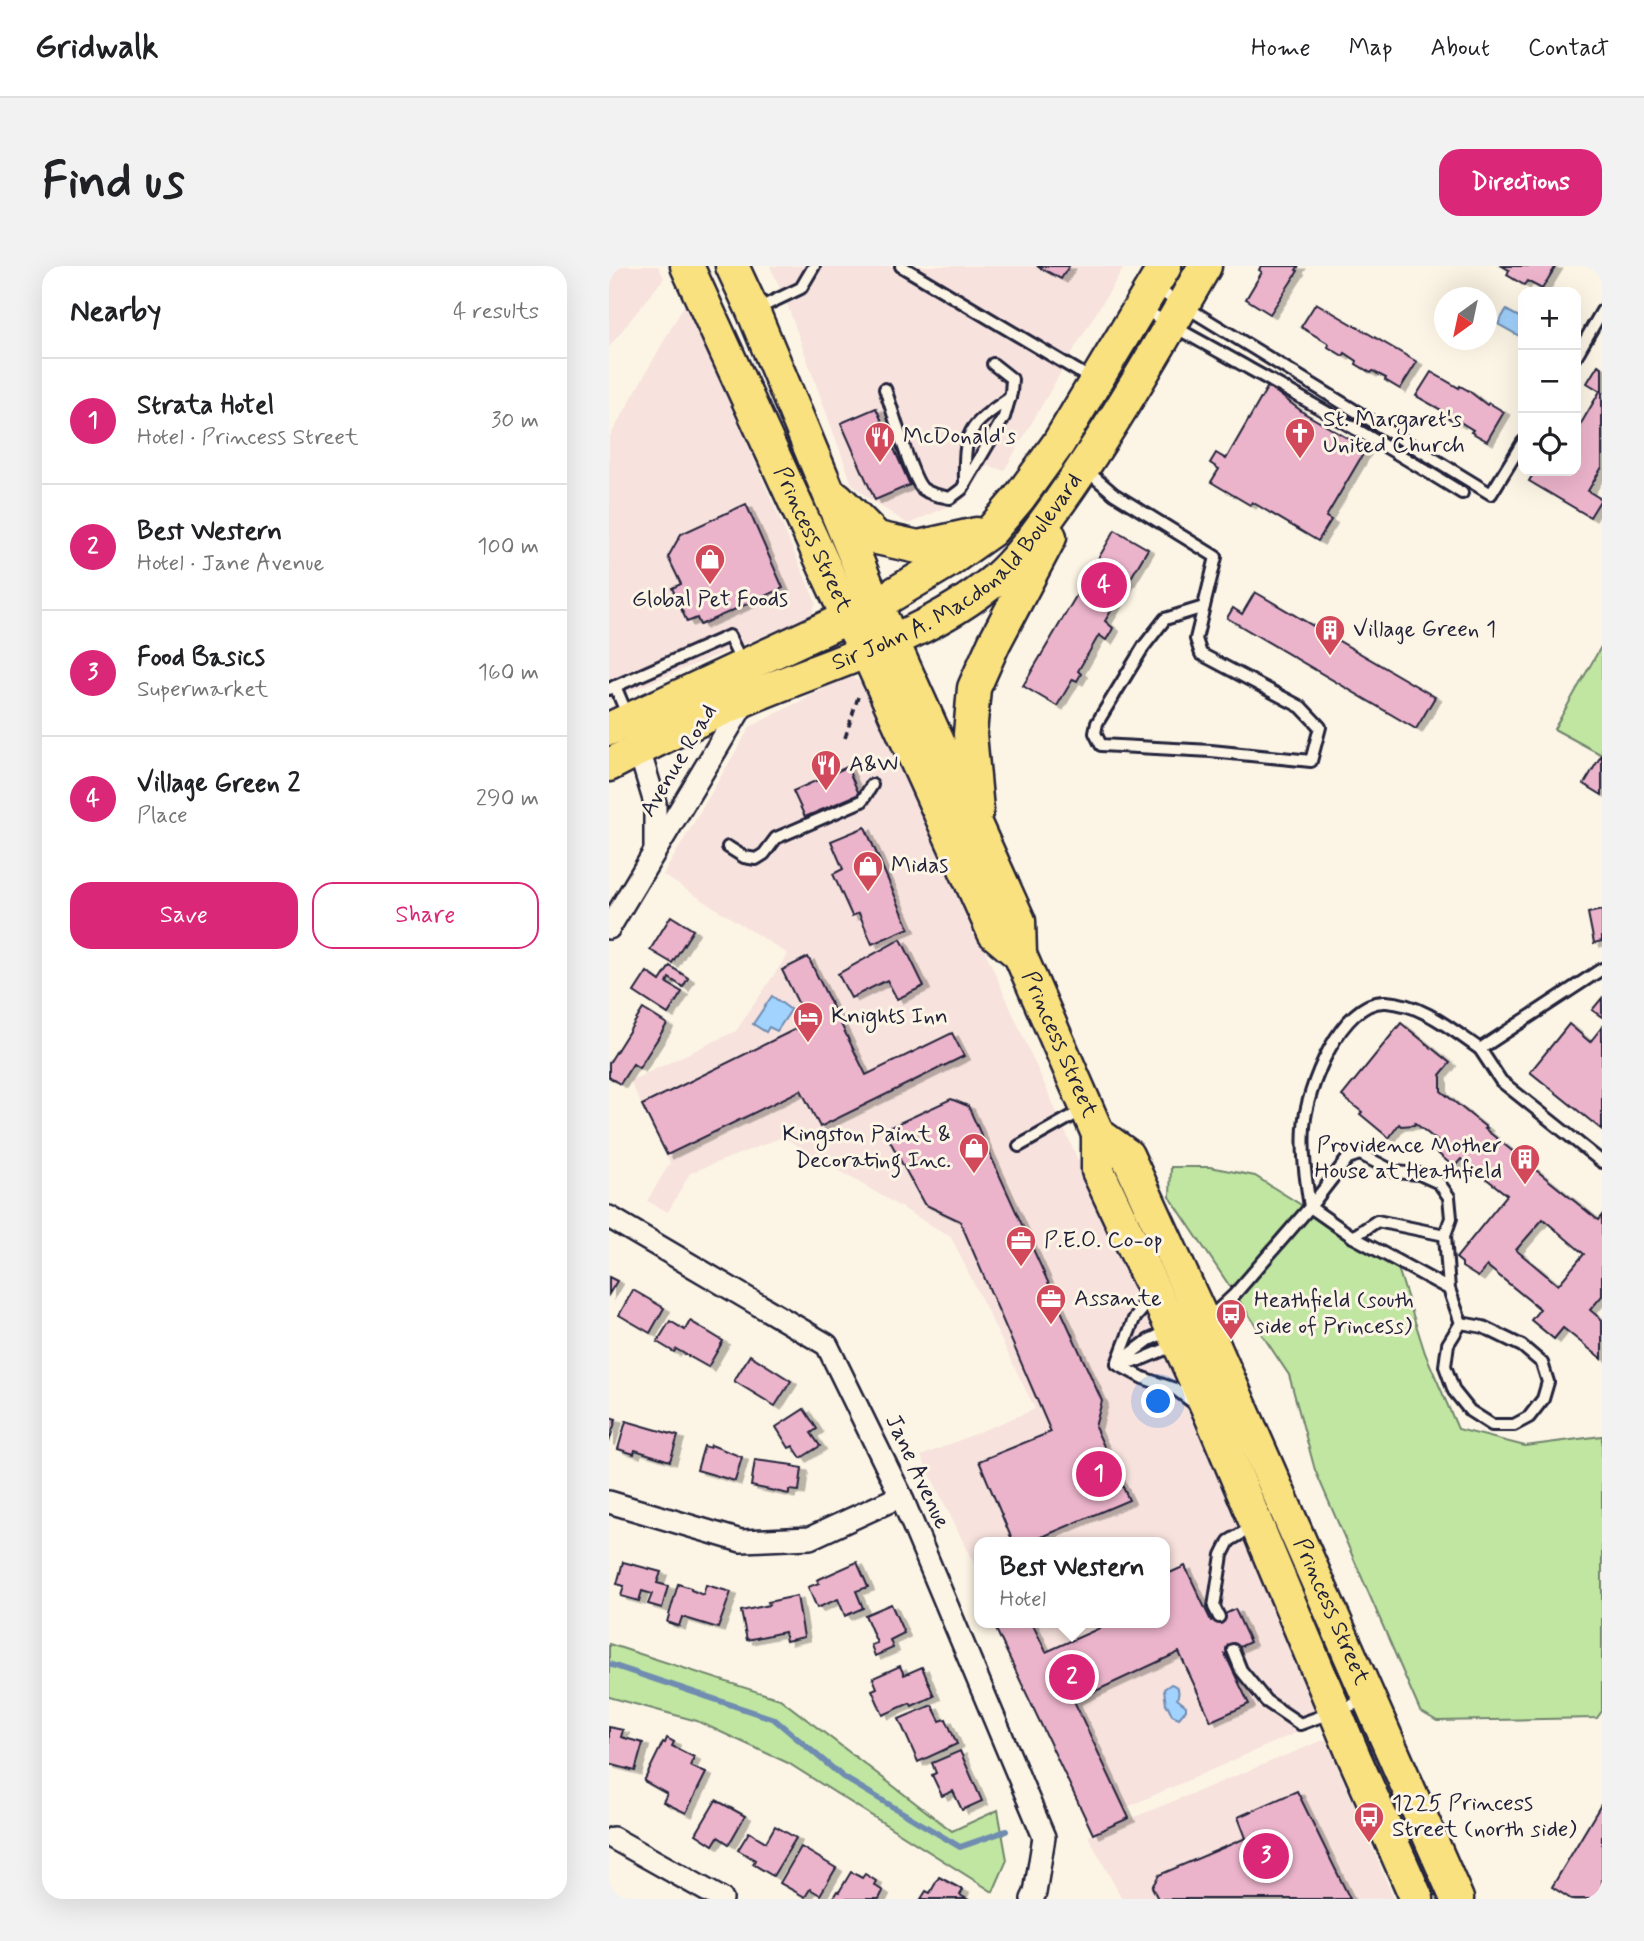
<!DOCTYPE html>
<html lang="en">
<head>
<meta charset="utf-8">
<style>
  body { margin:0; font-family:Mynerve,sans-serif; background:#f2f2f2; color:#202124 }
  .controls { position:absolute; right:21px; top:21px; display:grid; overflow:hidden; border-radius:14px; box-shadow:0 7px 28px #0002 }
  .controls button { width:63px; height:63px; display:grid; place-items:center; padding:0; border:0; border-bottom:2px solid #e0e0e0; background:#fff; color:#202124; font:35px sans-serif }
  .compass { position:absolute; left:825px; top:21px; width:63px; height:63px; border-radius:50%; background:#fff; box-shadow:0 7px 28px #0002; rotate:213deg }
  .you { position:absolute; left:550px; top:1136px; width:24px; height:24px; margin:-18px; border:5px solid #fff; border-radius:50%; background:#1a73e8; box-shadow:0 0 0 10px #1a73e833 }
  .badge { display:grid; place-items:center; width:46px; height:46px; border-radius:50%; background:#db2777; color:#fff; font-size:23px; font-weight:700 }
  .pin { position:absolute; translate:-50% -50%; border:4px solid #fff; box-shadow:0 2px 7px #0006 }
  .popup { position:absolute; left:365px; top:1271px; width:196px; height:91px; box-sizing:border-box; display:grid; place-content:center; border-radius:14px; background:#fff; filter:drop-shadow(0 2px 5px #0005); font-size:23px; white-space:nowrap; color:#757577 }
  .popup b { font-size:26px; color:#202124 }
  .popup::after { content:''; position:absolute; left:50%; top:100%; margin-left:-14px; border:14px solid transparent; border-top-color:#fff }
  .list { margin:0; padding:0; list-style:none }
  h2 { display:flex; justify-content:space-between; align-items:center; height:91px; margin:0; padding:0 28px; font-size:30px }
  h2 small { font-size:23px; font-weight:400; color:#757577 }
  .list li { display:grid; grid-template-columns:46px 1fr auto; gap:21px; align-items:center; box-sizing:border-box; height:126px; padding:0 28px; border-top:2px solid #e0e0e0 }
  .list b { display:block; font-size:26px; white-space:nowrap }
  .list p { margin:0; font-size:23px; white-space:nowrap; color:#757577 }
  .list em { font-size:23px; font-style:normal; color:#757577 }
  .actions { display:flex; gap:14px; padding:21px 28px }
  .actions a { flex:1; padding:16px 0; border:2px solid #db2777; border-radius:21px; text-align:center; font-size:24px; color:#db2777 }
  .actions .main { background:#db2777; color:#fff }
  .icon { flex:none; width:38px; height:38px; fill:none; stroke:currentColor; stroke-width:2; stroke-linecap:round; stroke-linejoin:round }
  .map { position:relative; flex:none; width:993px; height:1633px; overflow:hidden; border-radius:21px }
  header { display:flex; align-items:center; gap:42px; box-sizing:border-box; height:98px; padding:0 35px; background:#fff; border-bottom:2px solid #e0e0e0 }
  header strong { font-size:33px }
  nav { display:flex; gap:38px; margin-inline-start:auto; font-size:24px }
  .intro { display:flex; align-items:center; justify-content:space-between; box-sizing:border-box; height:168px; padding:0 42px }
  h1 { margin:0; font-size:49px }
  .button { padding:18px 32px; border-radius:21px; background:#db2777; color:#fff; font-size:24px; font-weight:700 }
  main { display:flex; gap:42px; padding:0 42px }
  aside { flex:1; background:#fff; border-radius:21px; box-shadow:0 7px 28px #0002 }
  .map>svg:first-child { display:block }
  .built { fill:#f7e2dd }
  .green { fill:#c0e6a1; stroke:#71846e; stroke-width:2 }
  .water { fill:#a2d3ff; stroke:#6f8cb1; stroke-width:2 }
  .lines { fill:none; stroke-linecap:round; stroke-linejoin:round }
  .stream { stroke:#6f8cb1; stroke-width:6 }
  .building { fill:#ecb4cb; stroke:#22223b; stroke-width:2; fill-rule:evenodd; filter:url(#shadow) }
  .lane-casing { stroke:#22223b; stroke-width:16 }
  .street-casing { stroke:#22223b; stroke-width:26 }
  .primary-casing { stroke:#22223b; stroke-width:37 }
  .path { stroke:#22223b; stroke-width:3.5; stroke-dasharray:7 5; stroke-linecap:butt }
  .lane { stroke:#fcf5e5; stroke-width:10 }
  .street { stroke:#fcf5e5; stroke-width:21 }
  .primary { stroke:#fae180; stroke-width:32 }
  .labels { text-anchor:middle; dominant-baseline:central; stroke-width:6; stroke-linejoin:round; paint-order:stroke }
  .poi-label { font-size:23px; fill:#22223b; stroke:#fcf5e5; text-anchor:start }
  .street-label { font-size:23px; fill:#22223b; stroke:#fcf5e5 }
</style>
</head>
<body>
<header>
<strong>Gridwalk</strong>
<nav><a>Home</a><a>Map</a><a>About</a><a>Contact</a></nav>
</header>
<div class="intro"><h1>Find us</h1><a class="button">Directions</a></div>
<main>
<aside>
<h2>Nearby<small>4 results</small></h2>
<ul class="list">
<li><span class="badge">1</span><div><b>Strata Hotel</b><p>Hotel · Princess Street</p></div><em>30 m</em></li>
<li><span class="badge">2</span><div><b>Best Western</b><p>Hotel · Jane Avenue</p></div><em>100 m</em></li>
<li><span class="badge">3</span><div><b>Food Basics</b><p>Supermarket</p></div><em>160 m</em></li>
<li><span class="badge">4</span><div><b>Village Green 2</b><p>Place</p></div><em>290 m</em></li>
</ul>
<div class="actions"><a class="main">Save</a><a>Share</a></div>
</aside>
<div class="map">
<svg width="993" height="1633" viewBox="0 0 993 1633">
  <defs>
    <filter id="shadow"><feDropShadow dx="6" dy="3.5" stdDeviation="0" flood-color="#0004"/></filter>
  </defs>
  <rect width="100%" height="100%" fill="#fcf5e5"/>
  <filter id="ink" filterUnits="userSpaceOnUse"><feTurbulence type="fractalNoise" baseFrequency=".0143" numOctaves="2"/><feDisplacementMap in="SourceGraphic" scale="14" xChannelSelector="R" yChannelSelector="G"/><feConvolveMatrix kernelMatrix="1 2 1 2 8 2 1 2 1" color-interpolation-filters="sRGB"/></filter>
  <g filter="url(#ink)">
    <g class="built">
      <path d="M0 0H49L55 12 0 81Z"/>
      <path d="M161 0H516L470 75 395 205 379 199 356 233 299 258 259 232 243 218 178 38Z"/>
      <path d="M77 36 207 337 202 350 0 434V172Z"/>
      <path d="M240 410 258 420 718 1453 491 1553 394 1357H556V1276H370V1308L312 1190 426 1143 342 971 174 871 81 907 59 946 38 935 61 897 21 815 127 765 179 688 54 609 141 461Z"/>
      <path d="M717 1473 785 1633H513L479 1570Z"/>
    </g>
    <g class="green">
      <path d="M993 379V489L945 463Z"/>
      <path d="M562 901H601L646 910 788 999 816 1087 849 1163 916 1180 993 1170V1445L988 1452 828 1455 811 1445 706 1204 680 1109 561 931Z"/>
      <path d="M0 1378 171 1433 343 1565 389 1544 398 1594 384 1626 179 1497 88 1455 0 1431Z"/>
    </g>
    <g class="water">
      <path d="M897 44 914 53V72L889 58Z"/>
      <path d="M163 730 182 744 168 765 160 761 157 766 144 758Z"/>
      <path d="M562 1418C570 1421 571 1425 568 1433L577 1440V1444L570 1452 563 1449 559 1440 557 1439 555 1423Z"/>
    </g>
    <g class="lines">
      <path class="stream" d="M0 1398 165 1453 234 1511 351 1581 397 1565"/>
    </g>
    <g class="building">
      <path d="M428 0H460L452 13Z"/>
      <path d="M652 0H690L687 4 689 5 661 48 637 33 653 6 650 4Z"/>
      <path d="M893 0H947L933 23 918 15 915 19 898 9 900 4Z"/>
      <path d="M707 37 808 96 791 123 776 114 777 112 769 108 764 105 762 107 747 98 748 95 736 87 734 90 719 81 720 78 692 61Z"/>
      <path d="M989 99 993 101V201L979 225 992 233 981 251 920 215 926 205H967V166L991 125 978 117Z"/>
      <path d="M822 106 850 122 851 120 860 125 878 139 880 137 895 146 878 175 862 166 864 164 851 156 850 158 836 150 834 149 836 146 807 130Z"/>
      <path d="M659 120 695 147 757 183 717 251 722 254 709 275 643 236 641 239 602 216 610 203 601 197 607 187 617 193Z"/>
      <path d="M267 142 301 219 266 234 232 157Z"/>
      <path d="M137 238 174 322 91 359 88 352 78 356 63 322 72 318 59 291 72 268Z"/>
      <path d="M506 264 539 283 496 355 504 362 502 366 497 374 490 369 469 405 472 408 468 415 464 413 448 440 414 420Z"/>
      <path d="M646 326 826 431 807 463 618 352 624 342 633 348Z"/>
      <path d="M993 488V529L975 518Z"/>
      <path d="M238 501 250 528 196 551 184 525Z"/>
      <path d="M256 561 300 662 263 678 250 647 243 650 224 608 234 603 222 575Z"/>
      <path d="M993 644V675L985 677 979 647Z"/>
      <path d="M62 650 84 664 63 697 41 684Z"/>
      <path d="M292 673 315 720 288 733 278 714 242 732 229 708Z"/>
      <path d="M199 691 257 809 343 767 355 790 211 861 192 824 58 889 33 839 199 757 173 704Z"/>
      <path d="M61 700 79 712 74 721 60 712 58 717 73 726 59 748 25 726 38 706 51 715Z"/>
      <path d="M993 732V751L983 744Z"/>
      <path d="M34 743 58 758 30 802 24 798 11 818 0 811V797Z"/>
      <path d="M792 757 841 797 831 809 832 811V825L878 862 876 863 989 954 993 949V1030L981 1044 993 1054V1093L954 1062 945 1073 922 1054 931 1043 878 1000 869 1011 853 1001V997L847 992 898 929 852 893 845 901 826 885 832 878 806 857 805 859 792 860 790 858 780 872 751 848 753 846 733 830ZM934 953 975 988 949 1019 907 984Z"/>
      <path d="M960 758 981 776 993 761V864L921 806Z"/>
      <path d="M342 833 359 840 493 1135 486 1161 520 1234 421 1276H404L370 1195 442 1166 351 955 315 938 275 864Z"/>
      <path d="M0 1011 8 1015 0 1028Z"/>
      <path d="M24 1024 55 1042 41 1067 10 1049Z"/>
      <path d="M61 1055 76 1064 81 1055 114 1075 99 1101 67 1083 65 1086 48 1076Z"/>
      <path d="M141 1089 182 1115 166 1140 125 1115Z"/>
      <path d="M195 1143 208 1163 202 1167 211 1180 192 1192 184 1180 180 1182 167 1161Z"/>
      <path d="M0 1151 7 1153 0 1176Z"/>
      <path d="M17 1155 69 1170 61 1195 26 1184 25 1188 9 1183Z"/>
      <path d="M102 1179 133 1191 126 1215 88 1204 95 1180 101 1182Z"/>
      <path d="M146 1194 184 1199 183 1200 193 1202 190 1225 180 1224V1228L142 1220Z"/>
      <path d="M14 1296 52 1306 48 1317 59 1320 53 1342 39 1338 43 1328 33 1325 30 1335 12 1330 15 1320 8 1318Z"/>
      <path d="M248 1296 259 1321 247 1325 254 1342 236 1350 229 1333 208 1342 199 1321 210 1317 208 1314Z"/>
      <path d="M576 1300 602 1355 626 1343 641 1376 616 1388 640 1438 602 1455 570 1386 465 1435 520 1552 484 1568 384 1357H423L437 1386 502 1357H556V1309Z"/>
      <path d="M69 1318 82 1322V1324L94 1329 97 1319 122 1326 109 1362 73 1351 70 1360 58 1356Z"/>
      <path d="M188 1330 195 1371 177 1375 175 1366 138 1374 132 1345 160 1339 159 1336Z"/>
      <path d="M282 1338 295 1367 281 1374 284 1382 266 1390 262 1379 268 1377 256 1349Z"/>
      <path d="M291 1400 295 1409 313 1401 325 1430 303 1440 301 1437 274 1449 263 1424 268 1422 264 1412Z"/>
      <path d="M323 1439 331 1455 337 1453 348 1478 309 1496 290 1453Z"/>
      <path d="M0 1461 14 1464 12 1471 34 1477 26 1505 0 1498Z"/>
      <path d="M58 1472 65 1476 63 1480 85 1491 81 1500 97 1507 77 1547 54 1536 58 1528 35 1515 54 1476 56 1477Z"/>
      <path d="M351 1485 373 1535 353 1544 344 1525 333 1530 323 1509 327 1507 323 1497Z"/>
      <path d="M688 1525 741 1633H549L543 1621 550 1609 637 1572 629 1551Z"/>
      <path d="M107 1534 136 1550 120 1578 109 1571 104 1579 87 1568Z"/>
      <path d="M993 1537V1633H962L943 1621Z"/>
      <path d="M166 1560 187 1572 164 1610 144 1598 146 1594 129 1584 140 1566 157 1576Z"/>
      <path d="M192 1581 227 1602 211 1629 201 1623 196 1631 171 1617Z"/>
      <path d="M242 1606 253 1612 256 1608 267 1615 265 1619 274 1625 270 1633H223L228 1625 230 1626Z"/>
      <path d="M330 1611 354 1624 351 1629 358 1633H312L317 1625 321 1627Z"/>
    </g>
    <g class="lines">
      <g class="lane-casing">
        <g id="lane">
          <path d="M292 0 484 114"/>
          <path d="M546 22 882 228 914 176"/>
          <path d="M534 43C570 64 606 83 641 103 713 143 784 184 853 227"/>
          <path d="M146 44 192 22 205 0"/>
          <path d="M967 90 993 45"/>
          <path d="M276 123C283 141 302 213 314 223 322 229 331 230 341 232L353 223 395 151 402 127 403 113 384 98"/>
          <path d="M476 203 505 228 607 291 587 373 592 388 692 441 711 461 702 495 602 485 492 479 486 467 488 457 535 380 556 353 595 341"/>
          <path d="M356 218C355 165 358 161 401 132"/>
          <path d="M6 420 20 453"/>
          <path d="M0 423 120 370 133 397"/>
          <path d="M119 581 135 591 147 593 155 588 167 572 253 535 263 519"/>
          <path d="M871 783 892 815 993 896"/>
          <path d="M410 880 474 844"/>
          <path d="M744 971 768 955 836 969"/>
          <path d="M840 1023 836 969 842 952 840 931 830 917 810 908 786 906 751 888 739 892 701 941 744 971 840 1023 852 1057"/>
          <path d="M597 1055 625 1029 701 941C697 914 693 888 695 861 697 825 732 733 777 736 813 738 842 763 871 783L993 703"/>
          <path d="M852 1057 874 1061 913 1080 933 1097 939 1116 934 1133 920 1151 905 1159H883L861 1145 845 1125 836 1100 839 1078Z"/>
          <path d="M553 1068 566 1069 557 1083 531 1094 508 1098 540 1074Z"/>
          <path d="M509 1095 525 1053 532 1045 536 1026"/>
          <path d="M508 1098 534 1112 566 1123 586 1138"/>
          <path d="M610 1351 605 1341 613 1289 620 1275 645 1260"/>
          <path d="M624 1384 632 1404 657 1435 691 1458 757 1434"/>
        </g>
      </g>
      <g class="street-casing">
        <g id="street">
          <path d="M27 474 46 537V582"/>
          <path d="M0 662 138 432"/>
          <path d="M0 951 218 1079 292 1230 435 1571 426 1627 423 1633"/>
          <path d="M0 1236 132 1275 201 1272 292 1230"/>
          <path d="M4 1572 113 1633"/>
        </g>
      </g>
      <g class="primary-casing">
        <g id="primary">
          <path id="s1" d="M78 0 239 352 258 386 385 667 411 689"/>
          <path id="s2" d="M123 0 144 45 259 321 410 655 411 689 489 868V905L566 1069 603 1152 746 1493 808 1633"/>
          <path d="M228 232 268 272 309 281 367 268"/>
          <path d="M0 463 268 338 338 296 382 265 410 232 449 178 556 0"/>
          <path id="s3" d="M0 499C45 475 92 452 139 432 223 396 315 373 387 313 412 291 431 262 451 235 504 160 550 80 596 0"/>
          <path d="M368 544 361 468 365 422 385 377 441 271"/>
          <path id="s4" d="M489 868 518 889 595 1057 848 1633"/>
        </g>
      </g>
      <path class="path" d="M236 472 249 431"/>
      <use href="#lane" class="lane"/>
      <use href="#street" class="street"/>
      <use href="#primary" class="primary"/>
    </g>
  </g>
  <defs>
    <g id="church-pin" transform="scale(1.575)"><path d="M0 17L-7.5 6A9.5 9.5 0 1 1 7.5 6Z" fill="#d1495b" stroke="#fcf5e5"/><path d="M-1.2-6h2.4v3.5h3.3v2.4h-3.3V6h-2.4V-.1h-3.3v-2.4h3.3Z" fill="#fff"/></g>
    <g id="restaurant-pin" transform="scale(1.575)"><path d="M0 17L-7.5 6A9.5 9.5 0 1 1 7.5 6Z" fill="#d1495b" stroke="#fcf5e5"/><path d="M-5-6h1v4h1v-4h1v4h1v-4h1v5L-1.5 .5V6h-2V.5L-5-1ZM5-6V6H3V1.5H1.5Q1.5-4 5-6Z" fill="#fff"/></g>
    <g id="shop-pin" transform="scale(1.575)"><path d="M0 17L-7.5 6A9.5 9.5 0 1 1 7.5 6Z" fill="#d1495b" stroke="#fcf5e5"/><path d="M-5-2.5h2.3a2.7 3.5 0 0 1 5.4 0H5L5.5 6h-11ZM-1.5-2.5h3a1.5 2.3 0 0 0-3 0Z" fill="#fff"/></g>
    <g id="building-pin" transform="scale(1.575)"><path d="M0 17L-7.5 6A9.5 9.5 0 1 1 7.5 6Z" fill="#d1495b" stroke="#fcf5e5"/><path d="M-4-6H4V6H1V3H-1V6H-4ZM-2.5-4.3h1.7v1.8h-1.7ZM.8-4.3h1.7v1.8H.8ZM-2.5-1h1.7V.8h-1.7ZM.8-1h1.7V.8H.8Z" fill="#fff"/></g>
    <g id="hotel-pin" transform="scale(1.575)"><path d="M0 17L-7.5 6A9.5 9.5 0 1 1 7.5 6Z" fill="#d1495b" stroke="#fcf5e5"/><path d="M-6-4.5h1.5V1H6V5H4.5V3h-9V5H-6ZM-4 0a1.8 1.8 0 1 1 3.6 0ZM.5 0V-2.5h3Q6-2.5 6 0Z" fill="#fff"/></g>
    <g id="office-pin" transform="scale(1.575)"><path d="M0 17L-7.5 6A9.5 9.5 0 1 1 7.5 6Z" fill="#d1495b" stroke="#fcf5e5"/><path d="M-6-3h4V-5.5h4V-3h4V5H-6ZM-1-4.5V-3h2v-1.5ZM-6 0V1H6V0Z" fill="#fff"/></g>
    <g id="bus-pin" transform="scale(1.575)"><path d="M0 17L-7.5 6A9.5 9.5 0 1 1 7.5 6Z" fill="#d1495b" stroke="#fcf5e5"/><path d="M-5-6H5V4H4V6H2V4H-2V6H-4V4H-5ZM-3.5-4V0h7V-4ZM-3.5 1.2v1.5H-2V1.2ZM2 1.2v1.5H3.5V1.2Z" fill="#fff"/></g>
  </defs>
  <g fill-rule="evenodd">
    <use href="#church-pin" x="691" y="167"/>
    <use href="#restaurant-pin" x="271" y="171"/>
    <use href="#shop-pin" x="101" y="293"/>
    <use href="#building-pin" x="721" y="364"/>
    <use href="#restaurant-pin" x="217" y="499"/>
    <use href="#shop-pin" x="259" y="600"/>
    <use href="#hotel-pin" x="199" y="751"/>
    <use href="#shop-pin" x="365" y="882"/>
    <use href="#building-pin" x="916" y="893"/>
    <use href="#office-pin" x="412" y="975"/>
    <use href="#office-pin" x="442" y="1033"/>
    <use href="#bus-pin" x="622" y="1048"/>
    <use href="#bus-pin" x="760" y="1551"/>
  </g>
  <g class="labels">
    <g class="poi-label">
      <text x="714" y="154">St. Margaret's<tspan x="714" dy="26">United Church</tspan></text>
      <text x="294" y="171">McDonald's</text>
      <text x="101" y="334" text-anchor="middle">Global Pet Foods</text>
      <text x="744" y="364">Village Green 1</text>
      <text x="240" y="499">A&amp;W</text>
      <text x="282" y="600">Midas</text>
      <text x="222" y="751">Knights Inn</text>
      <text x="342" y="869" text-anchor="end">Kingston Paint &amp;<tspan x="342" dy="26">Decorating Inc.</tspan></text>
      <text x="893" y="880" text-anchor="end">Providence Mother<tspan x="893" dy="26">House at Heathfield</tspan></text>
      <text x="435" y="975">P.E.O. Co-op</text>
      <text x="465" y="1033">Assante</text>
      <text x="645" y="1035">Heathfield (south<tspan x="645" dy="26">side of Princess)</tspan></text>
      <text x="783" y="1538">1225 Princess<tspan x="783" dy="26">Street (north side)</tspan></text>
    </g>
    <g class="street-label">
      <text stroke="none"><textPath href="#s1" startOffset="301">Princess Street</textPath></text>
      <text stroke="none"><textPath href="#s3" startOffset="404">Sir John A. Macdonald Boulevard</textPath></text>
      <text transform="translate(70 495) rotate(-59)">Avenue Road</text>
      <text stroke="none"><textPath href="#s2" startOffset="847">Princess Street</textPath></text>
      <text transform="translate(308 1206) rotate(65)">Jane Avenue</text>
      <text stroke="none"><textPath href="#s4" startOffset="536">Princess Street</textPath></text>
    </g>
  </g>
</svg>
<div class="controls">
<button>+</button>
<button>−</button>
<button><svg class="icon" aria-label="locate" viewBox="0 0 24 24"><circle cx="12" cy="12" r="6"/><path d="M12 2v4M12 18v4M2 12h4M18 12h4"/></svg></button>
</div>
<svg class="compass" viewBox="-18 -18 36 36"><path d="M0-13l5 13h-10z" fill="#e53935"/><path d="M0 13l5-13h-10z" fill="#757577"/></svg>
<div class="you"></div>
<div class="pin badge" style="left:490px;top:1208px">1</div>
<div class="pin badge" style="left:463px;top:1411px">2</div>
<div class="popup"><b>Best Western</b>Hotel</div>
<div class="pin badge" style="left:657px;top:1590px">3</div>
<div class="pin badge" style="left:495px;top:319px">4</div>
</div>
</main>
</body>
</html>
